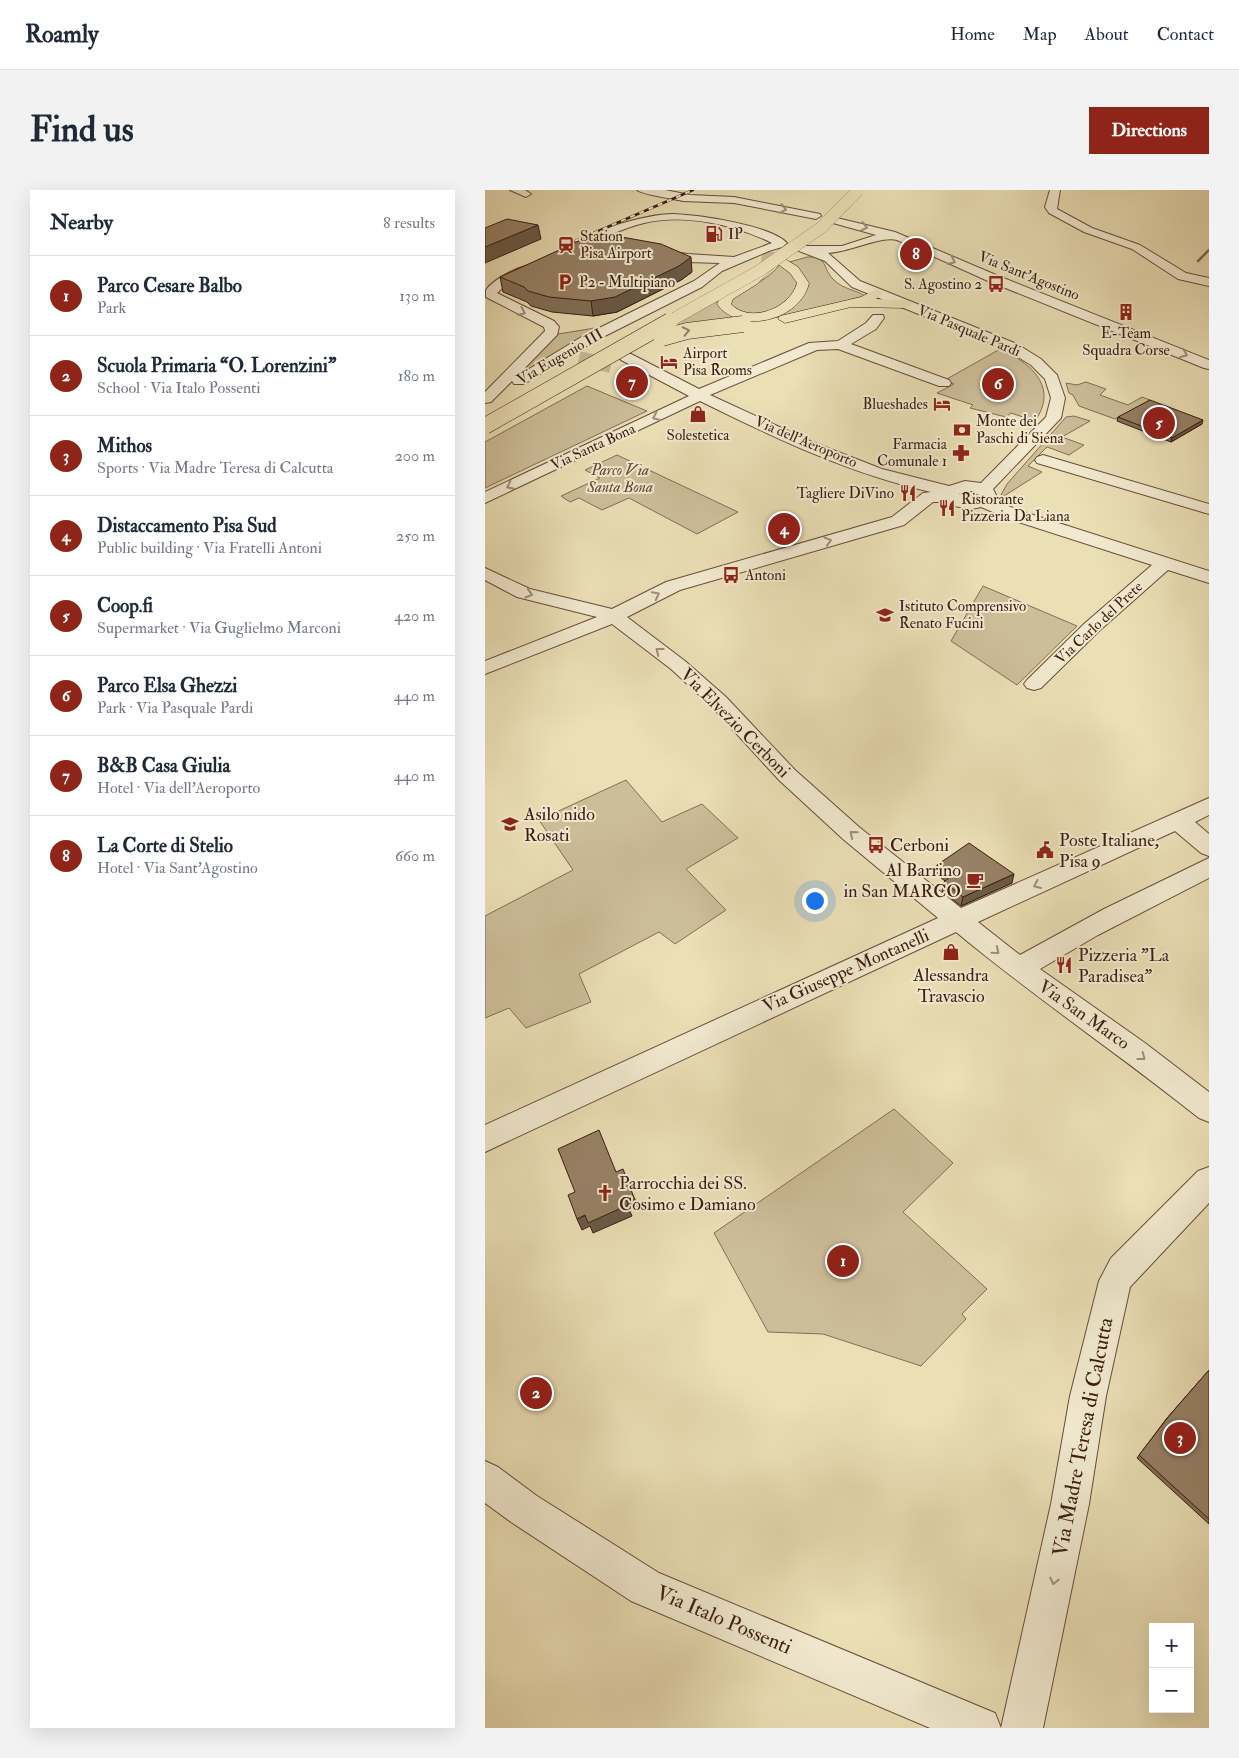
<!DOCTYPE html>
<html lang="en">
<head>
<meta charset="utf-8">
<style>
  body { margin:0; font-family:"IM FELL Double Pica",serif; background:#f2f2f3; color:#1f2937 }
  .controls { position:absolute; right:15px; bottom:15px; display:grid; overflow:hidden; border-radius:0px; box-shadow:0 5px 20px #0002 }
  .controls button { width:45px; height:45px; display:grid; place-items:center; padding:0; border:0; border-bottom:1px solid #e0e1e3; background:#fff; color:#1f2937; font:25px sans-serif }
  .you { position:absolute; left:329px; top:710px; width:18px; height:18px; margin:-12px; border:4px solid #fff; border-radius:50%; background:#1a73e8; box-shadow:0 0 0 8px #1a73e833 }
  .badge { display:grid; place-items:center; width:32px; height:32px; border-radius:50%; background:#8f2418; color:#fff; font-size:16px; font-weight:700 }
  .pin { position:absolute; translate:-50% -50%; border:2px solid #fff; box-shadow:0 1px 5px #0006 }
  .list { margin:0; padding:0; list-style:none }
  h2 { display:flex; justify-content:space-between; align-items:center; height:65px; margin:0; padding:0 20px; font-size:21px }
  h2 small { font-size:16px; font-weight:400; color:#747a83 }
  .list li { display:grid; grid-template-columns:32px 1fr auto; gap:15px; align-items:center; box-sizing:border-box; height:80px; padding:0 20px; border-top:1px solid #e0e1e3 }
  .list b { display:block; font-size:19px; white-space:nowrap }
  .list p { margin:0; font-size:16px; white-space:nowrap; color:#747a83 }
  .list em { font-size:16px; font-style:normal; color:#747a83 }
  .map { position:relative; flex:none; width:724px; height:1538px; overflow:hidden; border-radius:0px }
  header { display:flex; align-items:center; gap:30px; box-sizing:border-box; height:70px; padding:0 25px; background:#fff; border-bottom:1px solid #e0e1e3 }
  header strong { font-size:24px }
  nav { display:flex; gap:28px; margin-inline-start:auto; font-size:18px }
  .intro { display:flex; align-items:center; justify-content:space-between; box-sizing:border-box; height:120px; padding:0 30px }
  h1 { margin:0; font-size:35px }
  .button { padding:12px 22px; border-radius:0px; background:#8f2418; color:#fff; font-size:18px; font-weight:700 }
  main { display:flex; gap:30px; padding:0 30px }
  aside { flex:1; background:#fff; border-radius:0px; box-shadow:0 5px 20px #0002 }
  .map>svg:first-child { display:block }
  .green { fill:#cdbe9a; stroke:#846d55 }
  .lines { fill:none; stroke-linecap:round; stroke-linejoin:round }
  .stream { stroke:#816952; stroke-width:2.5 }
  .minor-tunnel-far1 { stroke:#c8b895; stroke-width:12; stroke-dasharray:12 5.5; stroke-linecap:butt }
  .minor-tunnel { stroke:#c8b895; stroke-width:14; stroke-dasharray:14 8; stroke-linecap:butt }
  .minor-casing { stroke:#674d3a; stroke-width:2 }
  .highway-casing { stroke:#3b1c10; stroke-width:1 }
  .minor { fill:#f2ead0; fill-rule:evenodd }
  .highway { fill:#ebdfb6; fill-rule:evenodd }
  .rail-casing { stroke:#3b1c10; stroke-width:2.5 }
  .rail { stroke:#f2ead0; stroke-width:2; stroke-dasharray:5; stroke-linecap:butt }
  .highway-bridge-far1-casing { stroke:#3b1c10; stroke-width:12; stroke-linecap:butt }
  .highway-bridge-casing { stroke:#3b1c10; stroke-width:17; stroke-linecap:butt }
  .highway-bridge-far1 { stroke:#ebdfb6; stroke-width:12 }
  .highway-bridge { stroke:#ebdfb6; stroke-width:16 }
  .wall { fill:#826f58; stroke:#3b1c10 }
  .shaded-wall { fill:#6a5a47; stroke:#3b1c10 }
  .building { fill:#978166; stroke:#3b1c10 }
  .oneway { stroke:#a08d7a }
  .oneway2 { stroke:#937e63 }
  .labels { text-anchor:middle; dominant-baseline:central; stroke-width:4; stroke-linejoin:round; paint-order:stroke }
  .far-poi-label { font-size:15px; fill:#3b1c10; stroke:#f2ead0; text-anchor:start }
  .far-street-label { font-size:15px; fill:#3b1c10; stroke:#f2ead0 }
  .far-park-label { font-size:15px; font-style:italic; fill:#604432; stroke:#f2ead0 }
  .street-label { font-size:18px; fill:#3b1c10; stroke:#f2ead0 }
  .poi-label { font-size:18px; fill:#3b1c10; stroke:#f2ead0; text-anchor:start }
  .near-street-label { font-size:21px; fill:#3b1c10; stroke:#f2ead0 }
</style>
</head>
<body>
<header>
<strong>Roamly</strong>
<nav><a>Home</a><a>Map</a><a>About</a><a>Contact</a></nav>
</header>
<div class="intro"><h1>Find us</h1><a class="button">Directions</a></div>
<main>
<aside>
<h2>Nearby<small>8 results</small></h2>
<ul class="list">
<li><span class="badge">1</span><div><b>Parco Cesare Balbo</b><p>Park</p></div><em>130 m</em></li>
<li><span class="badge">2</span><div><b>Scuola Primaria “O. Lorenzini”</b><p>School · Via Italo Possenti</p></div><em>180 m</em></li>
<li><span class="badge">3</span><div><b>Mithos</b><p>Sports · Via Madre Teresa di Calcutta</p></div><em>200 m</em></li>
<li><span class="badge">4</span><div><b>Distaccamento Pisa Sud</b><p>Public building · Via Fratelli Antoni</p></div><em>250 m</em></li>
<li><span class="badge">5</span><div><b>Coop.fi</b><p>Supermarket · Via Guglielmo Marconi</p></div><em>420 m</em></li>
<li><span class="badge">6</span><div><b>Parco Elsa Ghezzi</b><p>Park · Via Pasquale Pardi</p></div><em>440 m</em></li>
<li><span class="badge">7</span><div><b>B&amp;B Casa Giulia</b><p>Hotel · Via dell'Aeroporto</p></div><em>440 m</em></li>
<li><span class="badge">8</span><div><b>La Corte di Stelio</b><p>Hotel · Via Sant'Agostino</p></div><em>660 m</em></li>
</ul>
</aside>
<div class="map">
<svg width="724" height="1538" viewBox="0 0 724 1538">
  <rect width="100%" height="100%" fill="#ebdfb6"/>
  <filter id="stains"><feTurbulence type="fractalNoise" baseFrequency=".004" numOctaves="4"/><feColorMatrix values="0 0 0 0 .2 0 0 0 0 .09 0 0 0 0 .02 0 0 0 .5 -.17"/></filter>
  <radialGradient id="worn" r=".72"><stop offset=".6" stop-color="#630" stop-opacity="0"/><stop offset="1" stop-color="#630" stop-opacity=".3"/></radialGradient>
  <g class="green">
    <path d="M322 67C344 66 337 79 349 90 358 99 371 100 380 106L311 125 210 137 166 148C187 136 207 125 227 114 248 103 280 95 294 75Z"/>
    <path d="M110 138V140L21 193 67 145Z"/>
    <path d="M515 159C546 173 574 197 550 231L526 223 521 227 485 218 488 215 452 203 469 194 460 190Z"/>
    <path d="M601 192 621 199 615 205 643 215 657 207 665 210 630 229 594 216 588 205 584 203 581 193 592 195Z"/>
    <path d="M102 196 162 221 0 298V252Z"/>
    <path d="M589 226 605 231 577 247 599 255 584 265 562 257 543 276 557 282 519 306 516 305 522 294 581 227Z"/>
    <path d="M132 265 253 322 212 344 144 308 117 320 94 308 85 312 76 306 115 288 100 280Z"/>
    <path d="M498 396 592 436 532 495 466 451Z"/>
    <path d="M141 590 177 632 217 614 253 648 201 679 241 720 190 754 174 742 94 784 106 812 41 838 24 818 0 828V726L88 680 54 630Z"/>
    <path d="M409 919 468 973 418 1022 502 1099 477 1124 481 1129 436 1176 338 1144 283 1142 229 1043Z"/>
  </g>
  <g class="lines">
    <path class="stream" d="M713 71 724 60"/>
    <path class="minor-tunnel-far1" d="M277 66 299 70"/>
    <path class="minor-tunnel" d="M94 168 126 176"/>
    <g class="minor-casing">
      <g id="minor">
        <path d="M25 0H40L46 4 41 7Z"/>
        <path d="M152 0H180L205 5 249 7 335 24 336 26 331 29 249 13 198 11C189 9 156 4 152 0Z"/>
        <path d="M565 0H575L572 19 607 38 655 55 701 83 724 88V96L693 89 647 59 599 42 564 23 560 17Z"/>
        <path d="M188 24C214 25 285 35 302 53L297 57 284 61 237 81 217 97 108 152 39 194H29L27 191 6 212 0 213V202L60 141 59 137 1 107V100C8 89 40 72 53 75V81L21 95 12 103 69 131 74 137 72 145 31 187 98 146 209 91 235 73 203 72 167 63V59L203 64 249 67 287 53C251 35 199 23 159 33 134 39 110 52 88 64L84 65 78 62C96 42 162 24 188 24Z"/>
        <path d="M352 28 410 42 511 85 724 170V179L719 178 503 91 412 50C395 46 365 62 343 63L375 91 532 154 556 169 572 185 580 208 576 228 508 299 512 307 510 311 536 321 724 381V393L683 380 613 442 556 498 549 500 542 498 539 494 542 490 599 434 667 375 524 329 496 317 487 319 469 316 463 312H448L419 335 195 400 142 427 200 471 241 507 310 580 374 637 476 718 724 608V625L710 632 724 644V666L716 663 690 641 493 732 535 765 619 719 724 668V688L613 745 555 779 660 853 724 902V932L714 928C634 864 549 807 471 742L0 962V935L453 728 358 649 294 590 227 517 186 479 127 434 0 484V471L112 427 32 407 0 390V378L45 399 127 419 181 392 407 327 438 303 446 302C365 284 290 248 215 211L0 313V302L204 206 136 170 134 167 136 164H146L214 199 324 153 353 151 381 133 388 125H398L399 128 391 139 366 154 464 190 466 193 464 196H454L353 159 332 160 225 205 325 251 397 279 464 296 480 291 496 293 561 227 566 208 560 189 546 175 522 160 367 97 340 71 314 61V57L318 56H357L391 45 348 33 347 31ZM480 301H488L495 306 487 309 474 304Z"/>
        <path d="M558 265 724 314V324L552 273 550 270 552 267Z"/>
        <path d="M724 977V1013L645 1097 621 1206 604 1314 558 1538H445L146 1411 26 1332 0 1313V1271L13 1277 52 1306 174 1383 510 1523 516 1538 566 1314 585 1206 614 1091 626 1068 713 981Z"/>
      </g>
    </g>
    <g class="highway-casing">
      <g id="highway">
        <path d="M297 67 313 77 324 93C316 130 255 146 232 114L237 104 262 88 284 69ZM293 74 305 83 312 93C305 119 264 134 246 114L248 109 272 94Z"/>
        <path d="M392 99 399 103 391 109 421 110 428 114 421 118 366 117 300 133 293 129 295 126 376 107Z"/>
      </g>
    </g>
    <use href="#minor" class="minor"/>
    <use href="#highway" class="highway"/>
    <g class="rail-casing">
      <path id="rail" d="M81 55 208 0"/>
    </g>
    <use href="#rail" class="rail"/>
    <g class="highway-bridge-far1-casing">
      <path id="highway-bridge-far1" d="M183 132 274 81 337 37 373 0"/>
    </g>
    <g class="highway-bridge-casing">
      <g id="highway-bridge">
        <path d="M177 148 202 141 258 134"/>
        <path d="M0 236 185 131"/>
      </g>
    </g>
    <use href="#highway-bridge-far1" class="highway-bridge-far1"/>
    <use href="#highway-bridge" class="highway-bridge"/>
  </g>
  <g class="wall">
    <path d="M207 82 196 90 132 122 108 126 67 122 46 116 42 112 18 102 15 87Z"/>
    <path d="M633 227 717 234 686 252 632 231Z"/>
    <path d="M452 675 527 693 476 716 457 701 459 692 460 691 451 684Z"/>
    <path d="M724 1180V1334L652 1268 682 1228Z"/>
  </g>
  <g class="shaded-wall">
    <path d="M53 35 56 49 0 73V57Z"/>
    <path d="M206 67 207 82 196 90 132 122 108 126 106 111Z"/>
    <path d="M718 230 717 234 686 252 687 248Z"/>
    <path d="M529 684 527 693 476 716 478 707Z"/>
    <path d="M148 1005 153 1016 144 1019 147 1026 108 1043 105 1036 97 1040 92 1029Z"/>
  </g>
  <g class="building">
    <path d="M22 29 53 35 0 57V38Z"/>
    <path d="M131 46 176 54 206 67 194 76 130 107 106 111 64 107 43 101 39 97 15 87 94 51 112 47Z"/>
    <path d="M665 210 718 230 687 248 633 227Z"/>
    <path d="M484 653 529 684 478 707 459 692 466 686 452 675Z"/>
    <path d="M114 940 131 982 138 979 148 1005 140 1008 143 1015 103 1033 100 1025 92 1029 83 1005 90 1002 73 959Z"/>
    <path d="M724 1180V1329L654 1265 684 1226Z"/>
  </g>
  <defs><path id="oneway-chevron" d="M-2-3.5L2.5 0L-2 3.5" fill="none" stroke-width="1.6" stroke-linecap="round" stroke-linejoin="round" transform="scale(1.25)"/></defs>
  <g class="oneway">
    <use href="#oneway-chevron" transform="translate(298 19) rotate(11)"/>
    <use href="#oneway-chevron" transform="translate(379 37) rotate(14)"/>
    <use href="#oneway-chevron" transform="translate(467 71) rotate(25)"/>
    <use href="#oneway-chevron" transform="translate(37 122) rotate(24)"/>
    <use href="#oneway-chevron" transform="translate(699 164) rotate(22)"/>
    <use href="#oneway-chevron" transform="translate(171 227) rotate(155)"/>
    <use href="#oneway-chevron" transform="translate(25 296) rotate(154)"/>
    <use href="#oneway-chevron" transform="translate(343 351) rotate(-16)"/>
    <use href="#oneway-chevron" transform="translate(44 404) rotate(17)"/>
    <use href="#oneway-chevron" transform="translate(171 405) rotate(-27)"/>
    <use href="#oneway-chevron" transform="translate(174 461) rotate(-142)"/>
    <use href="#oneway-chevron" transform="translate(368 644) rotate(-140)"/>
    <use href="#oneway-chevron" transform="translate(552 695) rotate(156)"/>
    <use href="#oneway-chevron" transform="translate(511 761) rotate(39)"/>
    <use href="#oneway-chevron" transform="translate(657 867) rotate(37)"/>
    <use href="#oneway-chevron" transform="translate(569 1391) rotate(103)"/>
  </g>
  <use class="oneway2" href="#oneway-chevron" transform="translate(201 141) rotate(-12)"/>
  <defs>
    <g id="fuel-bare" transform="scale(1.35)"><path d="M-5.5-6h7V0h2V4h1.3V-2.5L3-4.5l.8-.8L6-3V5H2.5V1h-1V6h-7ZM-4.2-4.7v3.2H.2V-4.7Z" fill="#8f2418" stroke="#f2ead0" stroke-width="2.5" paint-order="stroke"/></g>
    <g id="station-bare" transform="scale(1.35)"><path d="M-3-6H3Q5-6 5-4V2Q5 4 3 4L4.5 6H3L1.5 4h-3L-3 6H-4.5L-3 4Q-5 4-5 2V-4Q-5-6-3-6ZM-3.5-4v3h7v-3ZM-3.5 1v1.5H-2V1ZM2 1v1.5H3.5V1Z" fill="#8f2418" stroke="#f2ead0" stroke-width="2.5" paint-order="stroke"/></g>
    <g id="parking-bare" transform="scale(1.35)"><path d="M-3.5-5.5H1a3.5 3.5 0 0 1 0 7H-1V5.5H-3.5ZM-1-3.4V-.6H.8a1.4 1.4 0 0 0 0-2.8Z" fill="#8f2418" stroke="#f2ead0" stroke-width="2.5" paint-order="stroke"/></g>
    <g id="bus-bare" transform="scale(1.35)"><path d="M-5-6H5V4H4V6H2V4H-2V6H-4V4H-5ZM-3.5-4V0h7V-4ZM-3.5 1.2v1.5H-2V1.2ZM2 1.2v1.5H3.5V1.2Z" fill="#8f2418" stroke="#f2ead0" stroke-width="2.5" paint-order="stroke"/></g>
    <g id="building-bare" transform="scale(1.35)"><path d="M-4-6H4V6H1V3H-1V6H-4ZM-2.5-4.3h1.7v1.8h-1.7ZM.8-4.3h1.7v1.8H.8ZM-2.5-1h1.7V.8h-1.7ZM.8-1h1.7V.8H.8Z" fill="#8f2418" stroke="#f2ead0" stroke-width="2.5" paint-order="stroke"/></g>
    <g id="hotel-bare" transform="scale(1.35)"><path d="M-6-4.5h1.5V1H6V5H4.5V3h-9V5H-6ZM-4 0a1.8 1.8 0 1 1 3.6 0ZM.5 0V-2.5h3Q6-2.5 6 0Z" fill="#8f2418" stroke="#f2ead0" stroke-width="2.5" paint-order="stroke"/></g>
    <g id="shop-bare" transform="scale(1.35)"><path d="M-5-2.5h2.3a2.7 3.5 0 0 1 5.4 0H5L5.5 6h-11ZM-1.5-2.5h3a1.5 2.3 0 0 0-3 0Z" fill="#8f2418" stroke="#f2ead0" stroke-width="2.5" paint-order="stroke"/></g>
    <g id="bank-bare" transform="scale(1.35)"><path d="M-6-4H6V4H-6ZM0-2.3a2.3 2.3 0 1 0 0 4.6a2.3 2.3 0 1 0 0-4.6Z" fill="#8f2418" stroke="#f2ead0" stroke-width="2.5" paint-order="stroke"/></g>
    <g id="pharmacy-bare" transform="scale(1.35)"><path d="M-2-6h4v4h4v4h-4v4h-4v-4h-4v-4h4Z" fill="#8f2418" stroke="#f2ead0" stroke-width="2.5" paint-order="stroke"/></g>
    <g id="restaurant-bare" transform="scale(1.35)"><path d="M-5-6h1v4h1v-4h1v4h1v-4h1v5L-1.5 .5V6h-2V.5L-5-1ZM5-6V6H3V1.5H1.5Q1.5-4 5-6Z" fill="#8f2418" stroke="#f2ead0" stroke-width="2.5" paint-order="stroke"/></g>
    <g id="school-bare" transform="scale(1.35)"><path d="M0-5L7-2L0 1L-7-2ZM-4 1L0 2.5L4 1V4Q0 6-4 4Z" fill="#8f2418" stroke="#f2ead0" stroke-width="2.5" paint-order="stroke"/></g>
    <g id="civic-bare" transform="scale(1.35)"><path d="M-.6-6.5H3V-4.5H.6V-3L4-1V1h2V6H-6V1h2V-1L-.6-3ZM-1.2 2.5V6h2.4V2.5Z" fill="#8f2418" stroke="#f2ead0" stroke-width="2.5" paint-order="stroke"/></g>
    <g id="cafe-bare" transform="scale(1.35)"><path d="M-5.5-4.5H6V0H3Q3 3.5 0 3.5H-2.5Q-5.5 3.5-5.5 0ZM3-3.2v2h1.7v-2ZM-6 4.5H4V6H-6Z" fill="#8f2418" stroke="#f2ead0" stroke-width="2.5" paint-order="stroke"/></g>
    <g id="church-bare" transform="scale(1.35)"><path d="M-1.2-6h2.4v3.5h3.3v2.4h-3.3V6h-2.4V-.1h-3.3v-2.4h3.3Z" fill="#8f2418" stroke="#f2ead0" stroke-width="2.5" paint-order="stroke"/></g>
  </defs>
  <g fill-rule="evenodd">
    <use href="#fuel-bare" x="229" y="44"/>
    <use href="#station-bare" x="81" y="55"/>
    <use href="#parking-bare" x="80" y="92"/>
    <use href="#bus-bare" x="511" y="94"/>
    <use href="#building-bare" x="641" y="122"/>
    <use href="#hotel-bare" x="184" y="172"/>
    <use href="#hotel-bare" x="457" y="214"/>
    <use href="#shop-bare" x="213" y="224"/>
    <use href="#bank-bare" x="477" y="240"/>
    <use href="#pharmacy-bare" x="476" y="263"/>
    <use href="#restaurant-bare" x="423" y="303"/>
    <use href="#restaurant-bare" x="462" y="318"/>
    <use href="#bus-bare" x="246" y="385"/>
    <use href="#school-bare" x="400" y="425"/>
    <use href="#school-bare" x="25" y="634"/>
    <use href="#bus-bare" x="391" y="655"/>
    <use href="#civic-bare" x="560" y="660"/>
    <use href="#cafe-bare" x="490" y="690"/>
    <use href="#shop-bare" x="466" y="762"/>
    <use href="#restaurant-bare" x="579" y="775"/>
    <use href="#church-bare" x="120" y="1003"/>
  </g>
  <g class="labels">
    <g class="far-poi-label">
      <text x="243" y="44">IP</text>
      <text x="95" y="46">Station<tspan x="95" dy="17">Pisa Airport</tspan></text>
      <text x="94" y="92">P2 - Multipiano</text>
      <text x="497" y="94" text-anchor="end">S. Agostino 2</text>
      <text x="641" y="143" text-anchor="middle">E-Team<tspan x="641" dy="17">Squadra Corse</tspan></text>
      <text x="198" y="163">Airport<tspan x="198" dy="17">Pisa Rooms</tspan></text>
      <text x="443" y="214" text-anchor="end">Blueshades</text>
      <text x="491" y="231">Monte dei<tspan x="491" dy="17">Paschi di Siena</tspan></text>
      <text x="213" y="245" text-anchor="middle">Solestetica</text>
      <text x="462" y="254" text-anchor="end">Farmacia<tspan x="462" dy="17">Comunale 1</tspan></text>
      <text x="409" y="303" text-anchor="end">Tagliere DiVino</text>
      <text x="476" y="309">Ristorante<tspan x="476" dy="17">Pizzeria Da Liana</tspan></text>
      <text x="260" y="385">Antoni</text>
      <text x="414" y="416">Istituto Comprensivo<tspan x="414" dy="17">Renato Fucini</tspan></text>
    </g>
    <g class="far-street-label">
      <text transform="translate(544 86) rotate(22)">Via Sant'Agostino</text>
      <text transform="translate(484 141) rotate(23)">Via Pasquale Pardi</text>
      <text transform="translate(75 167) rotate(-30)">Via Eugenio III</text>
      <text transform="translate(321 252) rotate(23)">Via dell'Aeroporto</text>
      <text transform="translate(108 257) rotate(-25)">Via Santa Bona</text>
      <text transform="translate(614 433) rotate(-43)">Via Carlo del Prete</text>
    </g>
    <g class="far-park-label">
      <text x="135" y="280">Parco Via<tspan x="135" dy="17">Santa Bona</tspan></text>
    </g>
    <g class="street-label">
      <text transform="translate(250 533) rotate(45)">Via Elvezio Cerboni</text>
      <text transform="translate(361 781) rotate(-24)">Via Giuseppe Montanelli</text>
      <text transform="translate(599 825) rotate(35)">Via San Marco</text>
    </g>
    <g class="poi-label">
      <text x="39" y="624">Asilo nido<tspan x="39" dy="21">Rosati</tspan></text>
      <text x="574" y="650">Poste Italiane,<tspan x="574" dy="21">Pisa 9</tspan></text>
      <text x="405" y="655">Cerboni</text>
      <text x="476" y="680" text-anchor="end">Al Barrino<tspan x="476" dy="21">in San MARCO</tspan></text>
      <text x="593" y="765">Pizzeria "La<tspan x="593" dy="21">Paradisea"</tspan></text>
      <text x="466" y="785" text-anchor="middle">Alessandra<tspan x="466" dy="21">Travascio</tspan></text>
      <text x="134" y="993">Parrocchia dei SS.<tspan x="134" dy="21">Cosimo e Damiano</tspan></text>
    </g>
    <g class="near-street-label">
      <text transform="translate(598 1247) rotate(-79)">Via Madre Teresa di Calcutta</text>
      <text transform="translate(239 1430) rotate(23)">Via Italo Possenti</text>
    </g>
  </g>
  <rect width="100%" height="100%" filter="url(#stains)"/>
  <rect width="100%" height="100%" fill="url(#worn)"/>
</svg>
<div class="controls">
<button>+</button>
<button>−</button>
</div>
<div class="you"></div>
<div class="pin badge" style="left:358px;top:1071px">1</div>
<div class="pin badge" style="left:51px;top:1203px">2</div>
<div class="pin badge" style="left:695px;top:1248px">3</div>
<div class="pin badge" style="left:299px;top:339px">4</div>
<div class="pin badge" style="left:674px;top:233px">5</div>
<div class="pin badge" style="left:513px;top:194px">6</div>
<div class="pin badge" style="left:147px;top:192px">7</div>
<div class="pin badge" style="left:431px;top:64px">8</div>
</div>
</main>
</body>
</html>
